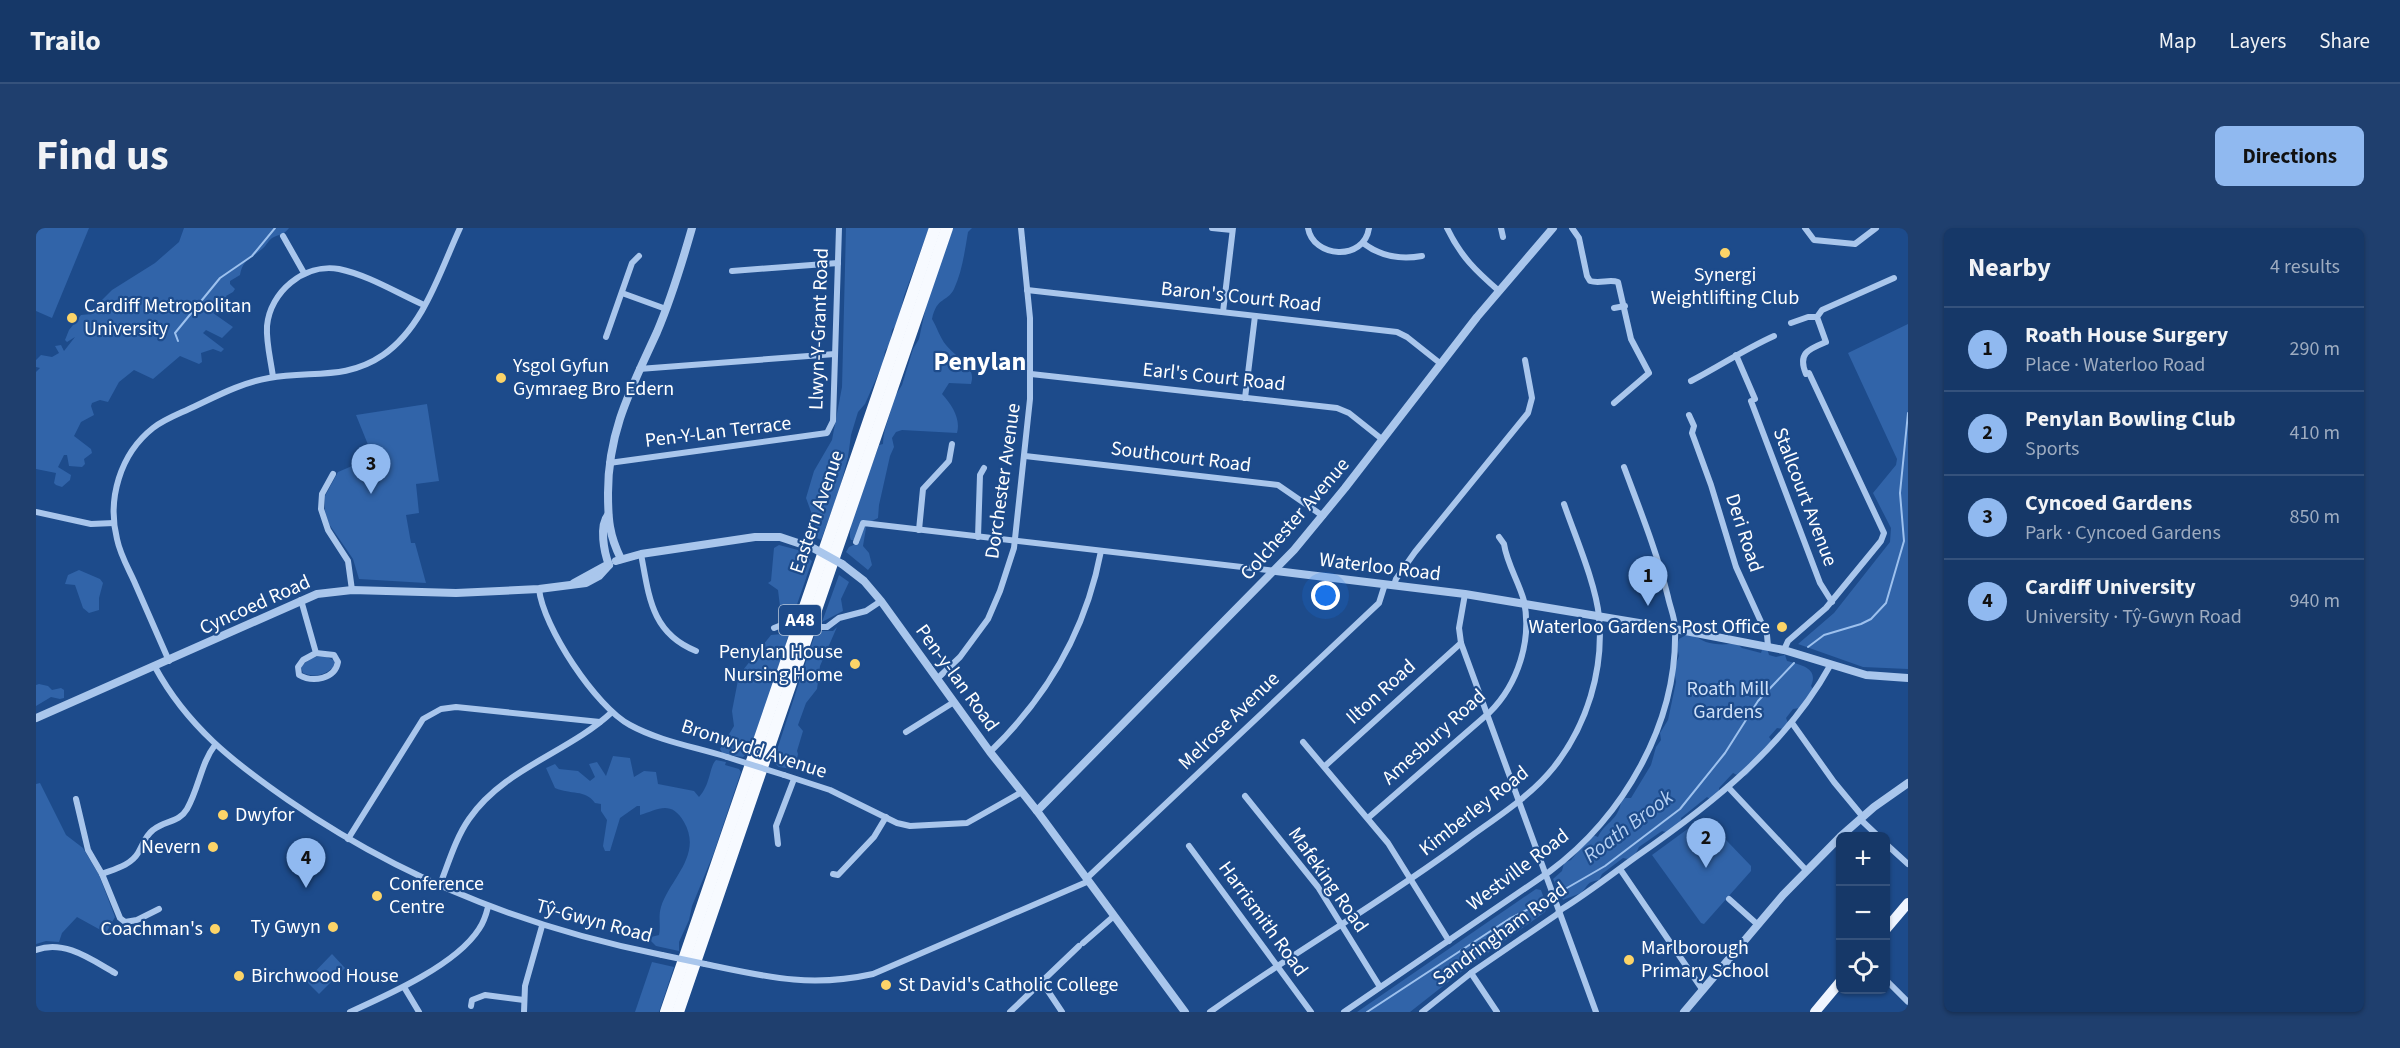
<!DOCTYPE html>
<html lang="en">
<head>
<meta charset="utf-8">
<style>
  body { margin:0; font-family:"Source Sans 3",sans-serif; background:#1f3f6e; color:#f1f3f6 }
  .controls { position:absolute; right:18px; bottom:18px; display:grid; overflow:hidden; border-radius:9px; box-shadow:0 2px 4px #0004 }
  .controls button { width:54px; height:54px; display:grid; place-items:center; padding:0; border:0; border-bottom:2px solid #35527c; background:#163868; color:#f1f3f6; font:30px sans-serif }
  .you { position:absolute; left:1290px; top:368px; width:21px; height:21px; margin:-15px; border:4px solid #fff; border-radius:50%; background:#1a73e8; box-shadow:0 0 0 9px #1a73e833 }
  .badge { display:grid; place-items:center; width:39px; height:39px; border-radius:50%; background:#90b9f0; color:#111; font-size:20px; font-weight:700 }
  .pin { position:absolute; translate:-50% -50px; filter:drop-shadow(0 2px 3px #0008) }
  .pin::after { content:''; position:absolute; top:32px; width:21px; height:18px; background:inherit; clip-path:polygon(0 0,100% 0,50% 100%) }
  .list { margin:0; padding:0; list-style:none }
  h2 { display:flex; justify-content:space-between; align-items:center; height:78px; margin:0; padding:0 24px; font-size:26px }
  h2 small { font-size:20px; font-weight:400; color:#9eacc0 }
  .list li { display:grid; grid-template-columns:39px 1fr auto; gap:18px; align-items:center; box-sizing:border-box; height:84px; padding:0 24px; border-top:2px solid #35527c }
  .list b { display:block; font-size:22px; white-space:nowrap }
  .list p { margin:0; font-size:20px; white-space:nowrap; color:#9eacc0 }
  .list em { font-size:20px; font-style:normal; color:#9eacc0 }
  .icon { flex:none; width:33px; height:33px; fill:none; stroke:currentColor; stroke-width:2; stroke-linecap:round; stroke-linejoin:round }
  .map { position:relative; flex:none; width:1872px; height:784px; overflow:hidden; border-radius:9px }
  header { display:flex; align-items:center; gap:36px; box-sizing:border-box; height:84px; padding:0 30px; background:#163868; border-bottom:2px solid #35527c }
  header strong { font-size:28px }
  nav { display:flex; gap:33px; margin-inline-start:auto; font-size:21px }
  .intro { display:flex; align-items:center; justify-content:space-between; box-sizing:border-box; height:144px; padding:0 36px }
  h1 { margin:0; font-size:42px }
  .button { padding:15px 27px; border-radius:9px; background:#90b9f0; color:#111; font-size:21px; font-weight:700 }
  main { display:flex; gap:36px; padding:0 36px }
  aside { flex:1; background:#163868; border-radius:9px; box-shadow:0 2px 4px #0004 }
  .map>svg:first-child { display:block }
  .green { fill:#3164a9 }
  .lines { fill:none; stroke-linecap:round; stroke-linejoin:round }
  .stream { stroke:#9dc1ee; stroke-width:2 }
  .minor { stroke:#a9c6ec; stroke-width:6 }
  .tertiary { stroke:#a9c6ec; stroke-width:8 }
  .primary { stroke:#eff5ff; stroke-width:10 }
  .trunk { stroke:#f7faff; stroke-width:12 }
  .minor-bridge { stroke:#a9c6ec; stroke-width:6 }
  .tertiary-bridge { stroke:#a9c6ec; stroke-width:8 }
  .poi-dot { fill:#fcd468; stroke:#1d4b8b; stroke-width:2 }
  .labels { text-anchor:middle; dominant-baseline:central; stroke-width:4.5; stroke-linejoin:round; paint-order:stroke }
  .shield { fill:#1d4b8b; stroke:#bbc9dc; stroke-width:1.5 }
  .shield-label { font-size:18px; font-weight:bold; fill:#fff }
  .poi-label { font-size:20px; fill:#fff; stroke:#1d4b8b; text-anchor:start }
  .street-label { font-size:20px; fill:#fff; stroke:#1d4b8b }
  .park-label { font-size:20px; fill:#cfe1f9; stroke:#1d4b8b }
  .water-label { font-size:21px; font-style:italic; fill:#b5d0f3; stroke:#1d4b8b }
  .district-label { font-size:26px; font-weight:bold; fill:#fff; stroke:#1d4b8b }
</style>
</head>
<body>
<header>
<strong>Trailo</strong>
<nav><a>Map</a><a>Layers</a><a>Share</a></nav>
</header>
<div class="intro"><h1>Find us</h1><a class="button">Directions</a></div>
<main>
<div class="map">
<svg width="1872" height="784" viewBox="0 0 1872 784">
  <rect width="100%" height="100%" fill="#1d4b8b"/>
  <g class="green">
    <path d="M0 0H53L16 90 0 83Z"/>
    <path d="M148 0H253C248 7 243 6 236 10 232 13 230 18 226 21 216 30 206 32 204 47L194 53V56L199 61 197 64 190 68 198 79 195 84 181 83 177 85 197 99 186 110 170 102 167 105 188 121 185 124 177 121 165 125 166 134 163 136 144 128 117 151 98 142 83 154 72 174 64 172 56 175 55 178 58 187 45 194 38 208 55 221 56 225 48 231 49 236 46 239 33 238 31 227H28L22 239 35 247 34 252 26 259 20 257 18 255 20 245 0 241V144L4 140 0 139V132L5 127 16 129 23 125 19 118 25 117 28 123 39 109 31 114 29 112 33 102 45 87 56 86 59 79 76 62 119 35 143 14Z"/>
    <path d="M810 0H893L868 68 862 95 856 102 854 116 849 123 847 135 829 176 822 184 815 207 812 229 803 263 785 312 781 310 778 292 770 270 778 243 796 212 806 159Z"/>
    <path d="M917 0H936L932 4C929 22 926 44 918 61 911 75 901 68 896 91 901 99 904 110 910 117 920 130 941 137 935 156L913 155 906 166C916 177 925 191 921 205L866 202 860 204 856 210 858 219 854 228 843 277 842 290 828 297 830 300 827 318 833 325 836 337 832 342 810 324 813 319 824 314 823 312H815C808 301 838 234 843 217L847 216C847 198 857 185 857 167L861 165 866 157 877 121 883 111 892 69Z"/>
    <path d="M1872 96V441L1827 439 1762 416 1798 385 1854 314 1855 300 1837 265 1860 237 1861 231 1812 125Z"/>
    <path d="M391 176 403 253 380 256 383 285 370 287 375 315H379L390 355 323 351 317 331 293 296 289 283V268L302 244 337 229 320 187Z"/>
    <path d="M743 317 762 322 776 333 757 388 749 391 745 387 742 362 732 355 735 353 738 320Z"/>
    <path d="M43 342 64 351 67 355 63 370V382L53 385 47 380 39 357 29 356 32 347Z"/>
    <path d="M803 347 813 354 805 371 807 383 786 394Z"/>
    <path d="M751 398H755L756 403 751 411 748 427 743 436 722 504C716 510 712 527 707 529L687 526 684 521 698 498 696 483 703 447 735 407 746 406Z"/>
    <path d="M801 399 784 438 781 461 770 475 762 497 767 503 761 523 762 526 759 539 756 541 743 539 737 534 779 406 784 403H797Z"/>
    <path d="M1652 406C1660 407 1664 412 1670 414 1679 417 1691 417 1700 415L1706 420 1725 425 1726 422 1731 420 1733 427 1740 429 1749 427 1751 433C1765 437 1783 440 1775 458L1777 461 1764 480 1757 481 1750 490 1752 495 1748 501 1741 500 1733 509 1736 513C1733 519 1731 526 1727 531 1725 533 1722 534 1720 536 1713 543 1712 554 1697 545L1683 560V564L1674 571 1671 569 1645 590 1646 595 1633 605 1626 603 1603 619 1599 627 1592 631 1587 630 1566 646 1563 652C1549 655 1554 656 1545 665L1527 672 1517 651 1526 643 1528 635 1535 632 1553 609 1557 607 1562 609C1568 595 1582 593 1585 574L1589 570H1595L1615 537 1620 519 1625 512 1624 505 1632 492 1640 454 1638 441 1643 428 1641 417 1643 411Z"/>
    <path d="M289 428 299 433V437C291 447 278 450 267 445L265 439C271 431 280 428 289 428Z"/>
    <path d="M3 456 12 458 16 462 25 460 28 462V470L24 471 15 469 0 478V457Z"/>
    <path d="M577 528 594 530 598 549 608 543 620 544 622 556 658 563 663 569C675 556 673 539 680 532L690 534 689 537 703 541 705 544 677 627 656 678 653 692 643 714V723L620 718 614 712 615 709 623 707C625 698 622 688 625 679 634 651 667 627 648 594 635 571 621 582 604 587V578H601L584 590 574 623H569L567 618 571 592 565 583V576L559 575C549 561 535 567 519 560L510 540 519 536 523 541 542 543 554 553 559 549 553 536 561 534 570 548Z"/>
    <path d="M4 555 30 607 47 620 63 647 79 689 70 705 41 689 26 705 23 714 10 713 0 716V556Z"/>
    <path d="M1668 589 1715 638V643L1668 696 1665 695 1616 627Z"/>
    <path d="M1500 661 1505 662 1511 679 1509 684 1421 747 1374 784H1321Z"/>
    <path d="M296 726 309 740 283 766 270 753Z"/>
    <path d="M616 734 638 739 623 784H599Z"/>
  </g>
  <g class="lines">
    <g class="stream">
      <path d="M142 113 139 105 184 50 216 28 239 0"/>
      <path d="M1772 419 1788 407 1825 396 1835 391 1850 375 1868 313 1864 265 1872 185"/>
      <path d="M1524 664 1569 638 1644 581 1689 525 1722 473 1758 435"/>
      <path d="M1331 784 1473 691 1510 672"/>
    </g>
    <g class="minor">
      <path d="M1176 0 1196 2"/>
      <path d="M1272 0C1277 30 1328 34 1333 0"/>
      <path d="M1411 0C1425 29 1440 43 1463 63"/>
      <path d="M1465 0 1467 9"/>
      <path d="M1536 0 1543 10 1551 48 1554 53C1564 56 1573 51 1582 54L1595 111 1613 145 1578 175"/>
      <path d="M1769 0 1778 12 1819 16 1840 0"/>
      <path d="M247 8 268 45"/>
      <path d="M1327 15C1344 28 1364 32 1386 28"/>
      <path d="M696 43 802 35"/>
      <path d="M991 62 1361 104 1371 109 1405 136"/>
      <path d="M586 65 630 81"/>
      <path d="M1578 80 1589 78"/>
      <path d="M1187 84 1197 0"/>
      <path d="M1755 95 1772 89H1781"/>
      <path d="M570 109 596 35 603 28"/>
      <path d="M1700 127 1719 171"/>
      <path d="M603 141 799 126"/>
      <path d="M995 146 1301 180 1313 185 1347 212"/>
      <path d="M1770 146C1761 125 1773 121 1790 114L1781 89 1786 82 1858 50"/>
      <path d="M237 149C235 133 230 115 231 98 234 64 268 35 303 41 332 47 361 65 388 77"/>
      <path d="M1655 153C1684 138 1709 121 1738 108"/>
      <path d="M1209 170 1219 88"/>
      <path d="M1715 173 1784 355 1796 374"/>
      <path d="M1653 187 1658 198 1656 205 1675 257 1700 339 1731 407 1732 418"/>
      <path d="M989 228 1242 257 1287 288"/>
      <path d="M573 235 791 205 797 193 803 0"/>
      <path d="M297 246 286 266 285 281 292 302 312 333 316 362"/>
      <path d="M0 284 55 296 78 295"/>
      <path d="M883 302 887 261 913 233 916 216"/>
      <path d="M942 309 944 247 948 240"/>
      <path d="M820 314 827 295 1240 343"/>
      <path d="M605 326C613 368 615 405 660 423"/>
      <path d="M1358 357 1360 351 1379 324 1492 185 1496 170 1489 132"/>
      <path d="M503 361C507 399 560 479 594 497 623 513 659 519 691 529"/>
      <path d="M1429 366 1423 400 1425 415 1560 784"/>
      <path d="M265 372 280 425 267 432 262 439 263 447C277 455 299 451 302 434L298 427 280 425"/>
      <path d="M786 399H791L803 390 830 383 845 373"/>
      <path d="M738 400 753 394"/>
      <path d="M1748 422 1752 413 1790 380 1845 313 1848 305 1773 145"/>
      <path d="M133 433C121 406 110 380 98 353 92 340 84 326 81 311 71 271 84 226 117 200 127 192 140 187 153 181 179 169 204 155 233 150 274 142 309 153 347 127 388 99 404 43 424 0"/>
      <path d="M119 439C151 498 197 534 252 572 366 651 490 700 626 727"/>
      <path d="M901 451 924 429 952 391 964 363 978 320 994 171V90L985 0"/>
      <path d="M1756 495 1798 554 1827 589"/>
      <path d="M870 504 918 474"/>
      <path d="M1267 514 1352 615 1413 713"/>
      <path d="M954 524C1011 469 1050 402 1065 323"/>
      <path d="M1289 538 1425 415"/>
      <path d="M748 547 794 562 861 595 874 598 931 595 986 564"/>
      <path d="M1692 559 1770 642"/>
      <path d="M1209 568 1282 659 1344 759"/>
      <path d="M40 571 52 622 66 646"/>
      <path d="M1332 590 1454 484C1482 456 1496 412 1488 373 1483 354 1471 336 1468 316L1463 309"/>
      <path d="M1824 591 1842 608"/>
      <path d="M312 611 387 491 405 481 420 479 564 494"/>
      <path d="M742 616 740 598 758 551"/>
      <path d="M1850 616 1872 636"/>
      <path d="M1153 618 1275 784"/>
      <path d="M1584 641 1666 761"/>
      <path d="M797 646 802 647 838 609 850 589"/>
      <path d="M1051 650 1343 375 1349 356"/>
      <path d="M403 659C412 637 419 611 433 591 468 540 532 525 576 484"/>
      <path d="M1693 671 1721 696"/>
      <path d="M123 681 101 692 89 694 84 690 66 646C79 641 95 637 102 625 107 617 109 608 117 602 129 592 143 595 151 581 163 560 165 535 179 517"/>
      <path d="M1047 715 1078 688"/>
      <path d="M0 722C28 711 56 732 79 745"/>
      <path d="M669 736C731 749 774 760 837 746L1053 653"/>
      <path d="M1435 745 1461 784"/>
      <path d="M1850 752 1872 774"/>
      <path d="M1006 754 1026 784"/>
      <path d="M368 759 383 784"/>
      <path d="M435 778 436 772 449 767 488 772"/>
      <path d="M314 784C352 767 420 737 443 701 448 694 450 687 452 679"/>
      <path d="M488 784 489 758 506 698"/>
      <path d="M974 784 1043 718"/>
      <path d="M1174 784C1258 724 1348 673 1431 611 1461 589 1495 568 1518 539 1551 497 1568 442 1563 389 1560 356 1539 308 1528 276"/>
      <path d="M1308 784 1513 644C1587 589 1642 496 1639 400 1639 390 1634 379 1632 369 1621 324 1604 282 1588 239"/>
      <path d="M1386 784 1435 745 1520 687 1526 681C1552 665 1576 646 1601 628 1676 576 1750 518 1795 436"/>
    </g>
    <g class="tertiary">
      <path d="M572 287C563 298 568 324 573 337"/>
      <path d="M585 331C573 307 572 291 572 265 572 202 596 159 621 104 635 71 646 35 656 0"/>
      <path d="M580 333 605 326 719 309H744L777 320"/>
      <path d="M806 336 828 353 845 373 954 524 1001 583 1149 784"/>
      <path d="M1240 343 1429 366 1639 401 1748 422 1830 447 1872 450"/>
      <path d="M538 355 569 338"/>
      <path d="M0 490 281 366 316 362 420 365 503 361 550 355 563 348 573 337"/>
      <path d="M1001 583 1258 322 1309 260 1441 89 1517 0"/>
      <path d="M1805 608 1838 579 1872 555"/>
      <path d="M1648 784 1747 667 1804 609"/>
    </g>
    <g class="primary">
      <path d="M1850 701 1872 675"/>
      <path d="M1779 784 1804 754"/>
    </g>
    <g class="trunk">
      <path d="M630 784 899 0"/>
      <path d="M642 784 911 0"/>
    </g>
    <g class="minor-bridge">
      <path d="M753 394 786 399"/>
      <path d="M691 529 748 547"/>
      <path d="M626 727 669 736"/>
    </g>
    <path class="tertiary-bridge" d="M777 320 806 336"/>
  </g>
  <g class="poi-dot">
    <circle cx="1689" cy="25" r="6"/>
    <circle cx="36" cy="90" r="6"/>
    <circle cx="465" cy="150" r="6"/>
    <circle cx="1746" cy="399" r="6"/>
    <circle cx="819" cy="436" r="6"/>
    <circle cx="187" cy="587" r="6"/>
    <circle cx="177" cy="619" r="6"/>
    <circle cx="341" cy="668" r="6"/>
    <circle cx="297" cy="699" r="6"/>
    <circle cx="179" cy="701" r="6"/>
    <circle cx="1593" cy="732" r="6"/>
    <circle cx="203" cy="748" r="6"/>
    <circle cx="850" cy="757" r="6"/>
  </g>
  <g class="labels">
    <rect class="shield" x="743" y="377" width="42" height="30" rx="4.5"/>
    <g class="shield-label">
      <text x="764" y="392">A48</text>
    </g>
    <g class="poi-label">
      <text x="1689" y="47" text-anchor="middle">Synergi<tspan x="1689" dy="23">Weightlifting Club</tspan></text>
      <text x="48" y="78">Cardiff Metropolitan<tspan x="48" dy="23">University</tspan></text>
      <text x="477" y="138">Ysgol Gyfun<tspan x="477" dy="23">Gymraeg Bro Edern</tspan></text>
      <text x="1734" y="399" text-anchor="end">Waterloo Gardens Post Office</text>
      <text x="807" y="424" text-anchor="end">Penylan House<tspan x="807" dy="23">Nursing Home</tspan></text>
      <text x="199" y="587">Dwyfor</text>
      <text x="165" y="619" text-anchor="end">Nevern</text>
      <text x="353" y="656">Conference<tspan x="353" dy="23">Centre</tspan></text>
      <text x="285" y="699" text-anchor="end">Ty Gwyn</text>
      <text x="167" y="701" text-anchor="end">Coachman's</text>
      <text x="1605" y="720">Marlborough<tspan x="1605" dy="23">Primary School</tspan></text>
      <text x="215" y="748">Birchwood House</text>
      <text x="862" y="757">St David's Catholic College</text>
    </g>
    <g class="street-label">
      <text transform="translate(1205 69) rotate(6)">Baron's Court Road</text>
      <text transform="translate(783 101) rotate(-88)">Llwyn-Y-Grant Road</text>
      <text transform="translate(1178 149) rotate(6)">Earl's Court Road</text>
      <text transform="translate(682 204) rotate(-7)">Pen-Y-Lan Terrace</text>
      <text transform="translate(1145 229) rotate(7)">Southcourt Road</text>
      <text transform="translate(967 253) rotate(-82)">Dorchester Avenue</text>
      <text transform="translate(1769 269) rotate(69)">Stallcourt Avenue</text>
      <text transform="translate(781 284) rotate(-71)">Eastern Avenue</text>
      <text transform="translate(1259 291) rotate(-49)">Colchester Avenue</text>
      <text transform="translate(1708 305) rotate(72)">Deri Road</text>
      <text transform="translate(1344 339) rotate(7)">Waterloo Road</text>
      <text transform="translate(219 377) rotate(-24)">Cyncoed Road</text>
      <text transform="translate(921 450) rotate(54)">Pen-y-lan Road</text>
      <text transform="translate(1345 464) rotate(-42)">Ilton Road</text>
      <text transform="translate(1193 493) rotate(-44)">Melrose Avenue</text>
      <text transform="translate(1398 509) rotate(-42)">Amesbury Road</text>
      <text transform="translate(718 521) rotate(18)">Bronwydd Avenue</text>
      <text transform="translate(1438 583) rotate(-38)">Kimberley Road</text>
      <text transform="translate(1482 642) rotate(-37)">Westville Road</text>
      <text transform="translate(1292 652) rotate(55)">Mafeking Road</text>
      <text transform="translate(1227 691) rotate(54)">Harrismith Road</text>
      <text transform="translate(558 693) rotate(15)">Tŷ-Gwyn Road</text>
      <text transform="translate(1464 706) rotate(-36)">Sandringham Road</text>
    </g>
    <g class="park-label">
      <text x="1692" y="461">Roath Mill<tspan x="1692" dy="23">Gardens</tspan></text>
    </g>
    <g class="water-label">
      <text transform="translate(1592 598) rotate(-37)">Roath Brook</text>
    </g>
    <g class="district-label">
      <text x="944" y="133">Penylan</text>
    </g>
  </g>
</svg>
<div class="controls">
<button>+</button>
<button>−</button>
<button><svg class="icon" aria-label="locate" viewBox="0 0 24 24"><circle cx="12" cy="12" r="6"/><path d="M12 2v4M12 18v4M2 12h4M18 12h4"/></svg></button>
</div>
<div class="you"></div>
<div class="pin badge" style="left:1612px;top:378px">1</div>
<div class="pin badge" style="left:1670px;top:640px">2</div>
<div class="pin badge" style="left:335px;top:266px">3</div>
<div class="pin badge" style="left:270px;top:660px">4</div>
</div>
<aside>
<h2>Nearby<small>4 results</small></h2>
<ul class="list">
<li><span class="badge">1</span><div><b>Roath House Surgery</b><p>Place · Waterloo Road</p></div><em>290 m</em></li>
<li><span class="badge">2</span><div><b>Penylan Bowling Club</b><p>Sports</p></div><em>410 m</em></li>
<li><span class="badge">3</span><div><b>Cyncoed Gardens</b><p>Park · Cyncoed Gardens</p></div><em>850 m</em></li>
<li><span class="badge">4</span><div><b>Cardiff University</b><p>University · Tŷ-Gwyn Road</p></div><em>940 m</em></li>
</ul>
</aside>
</main>
</body>
</html>
